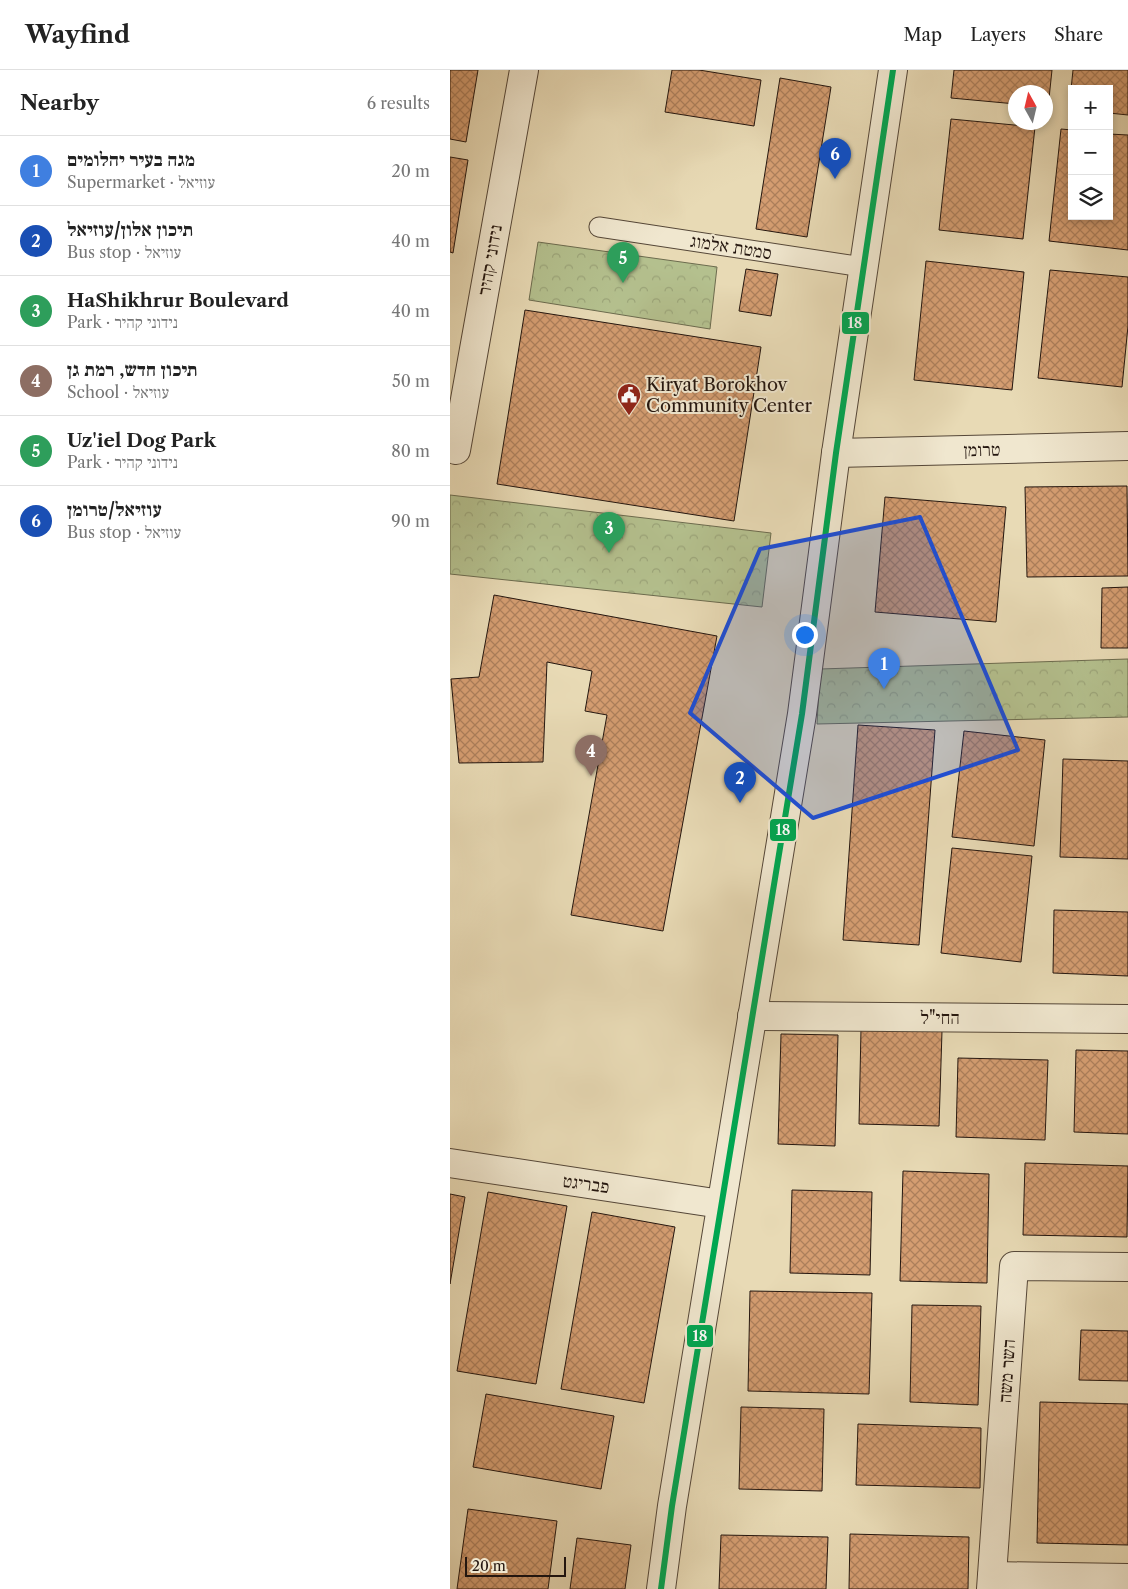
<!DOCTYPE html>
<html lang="en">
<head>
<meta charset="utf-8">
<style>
  body { margin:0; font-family:"Libre Caslon Text","Frank Ruhl Libre",serif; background:#f2f2f2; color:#222 }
  .controls { position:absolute; right:15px; top:15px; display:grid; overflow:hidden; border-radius:0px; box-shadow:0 2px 8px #0003 }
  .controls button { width:45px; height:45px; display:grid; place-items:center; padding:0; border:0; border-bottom:1px solid #e0e0e0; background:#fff; color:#222; font:25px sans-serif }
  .compass { position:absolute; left:558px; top:15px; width:45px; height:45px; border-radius:50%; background:#fff; box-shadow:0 2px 8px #0003; rotate:352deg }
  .scale { position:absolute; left:15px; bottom:12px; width:101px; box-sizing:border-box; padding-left:5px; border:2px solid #24160f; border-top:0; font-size:14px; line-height:18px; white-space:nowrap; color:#24160f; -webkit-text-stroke:4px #f0e7cf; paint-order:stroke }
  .you { position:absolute; left:354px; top:564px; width:18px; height:18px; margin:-12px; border:4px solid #fff; border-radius:50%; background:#1a73e8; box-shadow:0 0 0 8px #1a73e833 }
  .badge { display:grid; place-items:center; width:32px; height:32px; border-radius:50%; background:#db2777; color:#fff; font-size:16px; font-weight:700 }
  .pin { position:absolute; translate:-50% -41px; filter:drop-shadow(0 1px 2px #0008) }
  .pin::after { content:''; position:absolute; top:26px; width:18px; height:15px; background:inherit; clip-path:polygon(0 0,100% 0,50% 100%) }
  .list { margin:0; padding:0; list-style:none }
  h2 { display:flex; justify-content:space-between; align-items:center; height:65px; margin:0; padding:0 20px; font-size:21px }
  h2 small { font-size:16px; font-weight:400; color:#767676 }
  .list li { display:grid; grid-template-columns:32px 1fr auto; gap:15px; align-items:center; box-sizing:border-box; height:70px; padding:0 20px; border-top:1px solid #e0e0e0 }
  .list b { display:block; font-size:19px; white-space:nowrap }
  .list p { margin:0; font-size:16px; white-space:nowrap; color:#767676 }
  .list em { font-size:16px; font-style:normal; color:#767676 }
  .icon { flex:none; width:28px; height:28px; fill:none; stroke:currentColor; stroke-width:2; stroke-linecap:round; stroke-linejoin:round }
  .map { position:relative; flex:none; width:678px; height:1519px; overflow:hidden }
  header { display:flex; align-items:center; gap:30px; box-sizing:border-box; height:70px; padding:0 25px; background:#fff; border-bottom:1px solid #e0e0e0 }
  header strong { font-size:24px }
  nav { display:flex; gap:28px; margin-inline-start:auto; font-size:18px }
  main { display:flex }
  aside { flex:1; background:#fff }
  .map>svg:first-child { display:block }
  .park { fill:url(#park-crowns); stroke:#6c6b4e }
  .building { fill:url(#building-cross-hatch); stroke:#24160f }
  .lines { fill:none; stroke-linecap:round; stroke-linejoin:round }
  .lane-casing { stroke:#554738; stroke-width:21 }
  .street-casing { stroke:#554738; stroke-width:30 }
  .lane { stroke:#f0e7cf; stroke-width:19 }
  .street { stroke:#f0e7cf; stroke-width:28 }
  .bus-1-casing { stroke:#f0e7cf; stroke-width:10 }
  .bus-1 { stroke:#00a651; stroke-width:6 }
  .marked { fill:#1d4ed8; fill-opacity:0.2; stroke:#1d4ed8; stroke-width:4; stroke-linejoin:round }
  .labels { text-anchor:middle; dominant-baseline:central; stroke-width:4; stroke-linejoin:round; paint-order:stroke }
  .street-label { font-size:18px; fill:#24160f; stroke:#f0e7cf }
  .poi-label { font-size:18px; fill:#24160f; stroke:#f0e7cf; text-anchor:start }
  .line-badge { stroke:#f0e7cf; stroke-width:2 }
  .badge-label { font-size:14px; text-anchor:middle; font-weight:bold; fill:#fff }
</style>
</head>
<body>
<header>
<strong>Wayfind</strong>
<nav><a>Map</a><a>Layers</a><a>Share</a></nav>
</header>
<main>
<aside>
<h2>Nearby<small>6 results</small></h2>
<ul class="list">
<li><span class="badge" style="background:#3f7fe0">1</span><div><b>מגה בעיר יהלומים</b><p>Supermarket · עוזיאל</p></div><em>20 m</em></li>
<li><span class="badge" style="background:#1a4fb4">2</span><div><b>תיכון אלון/עוזיאל</b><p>Bus stop · עוזיאל</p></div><em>40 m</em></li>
<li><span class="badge" style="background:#2e9e5b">3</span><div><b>HaShikhrur Boulevard</b><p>Park · נידוני קהיר</p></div><em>40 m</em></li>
<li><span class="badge" style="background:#8d6e63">4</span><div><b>תיכון חדש, רמת גן</b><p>School · עוזיאל</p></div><em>50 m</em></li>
<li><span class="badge" style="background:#2e9e5b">5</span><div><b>Uz'iel Dog Park</b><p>Park · נידוני קהיר</p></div><em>80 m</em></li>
<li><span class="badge" style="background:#1a4fb4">6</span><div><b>עוזיאל/טרומן</b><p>Bus stop · עוזיאל</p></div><em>90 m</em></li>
</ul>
</aside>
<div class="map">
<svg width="678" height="1519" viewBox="0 0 678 1519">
  <defs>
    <pattern id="park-crowns" width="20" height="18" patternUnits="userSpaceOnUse" patternTransform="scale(1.25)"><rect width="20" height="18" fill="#b4c08e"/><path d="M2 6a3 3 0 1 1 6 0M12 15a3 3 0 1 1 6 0" fill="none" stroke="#9ba479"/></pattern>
    <pattern id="building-cross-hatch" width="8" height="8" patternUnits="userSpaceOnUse" patternTransform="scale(1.25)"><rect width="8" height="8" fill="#d49d71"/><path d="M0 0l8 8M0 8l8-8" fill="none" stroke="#ac7f5b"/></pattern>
  </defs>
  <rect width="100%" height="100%" fill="#e8dab5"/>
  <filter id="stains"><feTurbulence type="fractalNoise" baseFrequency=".004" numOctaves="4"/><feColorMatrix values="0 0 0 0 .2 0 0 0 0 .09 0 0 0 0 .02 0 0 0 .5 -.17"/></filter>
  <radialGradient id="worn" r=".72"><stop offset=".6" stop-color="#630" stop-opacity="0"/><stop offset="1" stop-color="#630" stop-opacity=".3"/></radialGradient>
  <g class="park">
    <path d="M88 172 267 197 260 259 79 230Z"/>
    <path d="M0 425 321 463 312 537 0 504Z"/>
    <path d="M678 589V647L367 654 370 599Z"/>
  </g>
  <g class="building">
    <path d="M0 0H28L16 72 0 69Z"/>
    <path d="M222 0H249L311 10 304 56 215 42Z"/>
    <path d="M504 0H602L598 38H596V22H566V34L501 28Z"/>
    <path d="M623 0H678V45L659 43V19H622V39H619Z"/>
    <path d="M330 8 381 17 357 167 306 159Z"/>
    <path d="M501 49 585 57 573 169 489 160Z"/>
    <path d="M611 59 622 60V146H659V64L678 65V180L599 171Z"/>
    <path d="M0 87 18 90 3 183 0 182Z"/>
    <path d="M476 191 574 202 562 320 464 310Z"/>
    <path d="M296 199 328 204 321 246 289 241Z"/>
    <path d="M600 200 678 207V256L672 317 588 308Z"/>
    <path d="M75 240 311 277 284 451 47 414Z"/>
    <path d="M677 416 678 506 577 507 575 417Z"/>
    <path d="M435 427 556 437 546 552 425 542Z"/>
    <path d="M678 517V578H651L652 518Z"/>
    <path d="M44 525 267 566 213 861 121 845 157 645 135 641 142 601 97 592 93 692 9 693 1 609 29 607Z"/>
    <path d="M408 655 485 660 469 875 393 870Z"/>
    <path d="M514 661 595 670 584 776 502 767Z"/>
    <path d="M613 689 678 691V789L610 787Z"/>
    <path d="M502 778 582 786 571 892 491 883Z"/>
    <path d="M604 840 678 842V906L603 903Z"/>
    <path d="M411 959 492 961 489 1056 409 1054Z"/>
    <path d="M331 964 388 965 385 1076 328 1074Z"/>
    <path d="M626 980 678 981V1064L624 1062Z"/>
    <path d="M508 988 598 990 595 1070 506 1067Z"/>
    <path d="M575 1093 678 1096 677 1167 573 1165Z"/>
    <path d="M453 1101 539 1104 537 1213 450 1211Z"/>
    <path d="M342 1120 422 1122 420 1205 340 1203Z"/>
    <path d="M38 1122 117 1136 86 1314 7 1301Z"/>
    <path d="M0 1124 15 1127 0 1214Z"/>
    <path d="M142 1142 225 1157 194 1333 111 1319Z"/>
    <path d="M300 1221 422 1223 419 1324 298 1321Z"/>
    <path d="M462 1235 531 1236 528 1335 460 1332Z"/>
    <path d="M631 1260 678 1261V1311L629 1310Z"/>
    <path d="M36 1324 164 1346 151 1419 23 1397Z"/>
    <path d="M590 1332 678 1334V1475L587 1473Z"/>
    <path d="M291 1337 374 1339 372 1421 289 1419Z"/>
    <path d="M408 1354 531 1358 530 1418 406 1415Z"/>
    <path d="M18 1439 107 1451 98 1519H7Z"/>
    <path d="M400 1464 519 1467 518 1519H399Z"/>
    <path d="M271 1465 378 1467 376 1519H269Z"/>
    <path d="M127 1468 181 1475 175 1519H120Z"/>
  </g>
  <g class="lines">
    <g class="lane-casing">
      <path id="lane" d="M149 157 413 197"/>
    </g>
    <g class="street-casing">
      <g id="street">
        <path d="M6 380 74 0"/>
        <path d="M386 383 678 376"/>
        <path d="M302 946 678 949"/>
        <path d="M0 1093 271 1134"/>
        <path d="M542 1506 678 1508"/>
        <path d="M211 1519 222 1436 352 644 386 383 443 0"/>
        <path d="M541 1519 564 1196 678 1197"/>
      </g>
    </g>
    <use href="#lane" class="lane"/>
    <use href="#street" class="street"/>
    <g class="bus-1-casing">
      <path id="bus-1" d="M211 1519 222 1436 352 644 386 383 443 0"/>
    </g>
    <use href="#bus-1" class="bus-1"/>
  </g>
  <path class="marked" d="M470 447 568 680 363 748 240 643 310 479Z"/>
  <defs>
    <g id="civic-pin" transform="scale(1.25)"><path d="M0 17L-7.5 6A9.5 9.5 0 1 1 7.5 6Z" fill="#8f2418" stroke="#f0e7cf"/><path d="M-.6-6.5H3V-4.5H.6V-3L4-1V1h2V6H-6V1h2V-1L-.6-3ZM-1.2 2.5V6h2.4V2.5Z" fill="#fff"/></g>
  </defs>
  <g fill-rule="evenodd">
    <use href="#civic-pin" x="179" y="325"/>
  </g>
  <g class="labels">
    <g class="street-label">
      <text transform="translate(281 177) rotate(9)">סמטת אלמוג</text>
      <text transform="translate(40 190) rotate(-80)">נידוני קהיר</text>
      <text transform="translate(532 380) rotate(-1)">טרומן</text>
      <text x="490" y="948">החי"ל</text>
      <text transform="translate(136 1114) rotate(8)">פבריגט</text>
      <text transform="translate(557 1301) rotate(-86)">השר משה</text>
    </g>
    <g class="poi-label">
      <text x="196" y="315">Kiryat Borokhov<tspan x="196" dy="21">Community Center</tspan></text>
    </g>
  </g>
  <g class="line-badge">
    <rect x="391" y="241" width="29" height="24" rx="5" fill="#00a651"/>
    <rect x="319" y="748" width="28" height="24" rx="5" fill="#00a651"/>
    <rect x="236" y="1254" width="28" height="24" rx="5" fill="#00a651"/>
  </g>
  <g class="badge-label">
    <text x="405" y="258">18</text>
    <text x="333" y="765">18</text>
    <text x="250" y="1271">18</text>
  </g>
  <rect width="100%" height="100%" filter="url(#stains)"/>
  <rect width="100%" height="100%" fill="url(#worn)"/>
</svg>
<div class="controls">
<button>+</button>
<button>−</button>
<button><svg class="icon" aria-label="layers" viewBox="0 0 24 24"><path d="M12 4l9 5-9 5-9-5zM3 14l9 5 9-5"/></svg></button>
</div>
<svg class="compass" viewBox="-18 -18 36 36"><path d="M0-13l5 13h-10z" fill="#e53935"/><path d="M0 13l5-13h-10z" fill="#767676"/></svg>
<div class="scale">20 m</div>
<div class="you"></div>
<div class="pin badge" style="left:434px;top:619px;background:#3f7fe0">1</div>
<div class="pin badge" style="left:290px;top:733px;background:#1a4fb4">2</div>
<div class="pin badge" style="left:159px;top:483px;background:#2e9e5b">3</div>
<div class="pin badge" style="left:141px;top:706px;background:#8d6e63">4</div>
<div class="pin badge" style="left:173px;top:213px;background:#2e9e5b">5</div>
<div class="pin badge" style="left:385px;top:109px;background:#1a4fb4">6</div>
</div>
</main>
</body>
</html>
